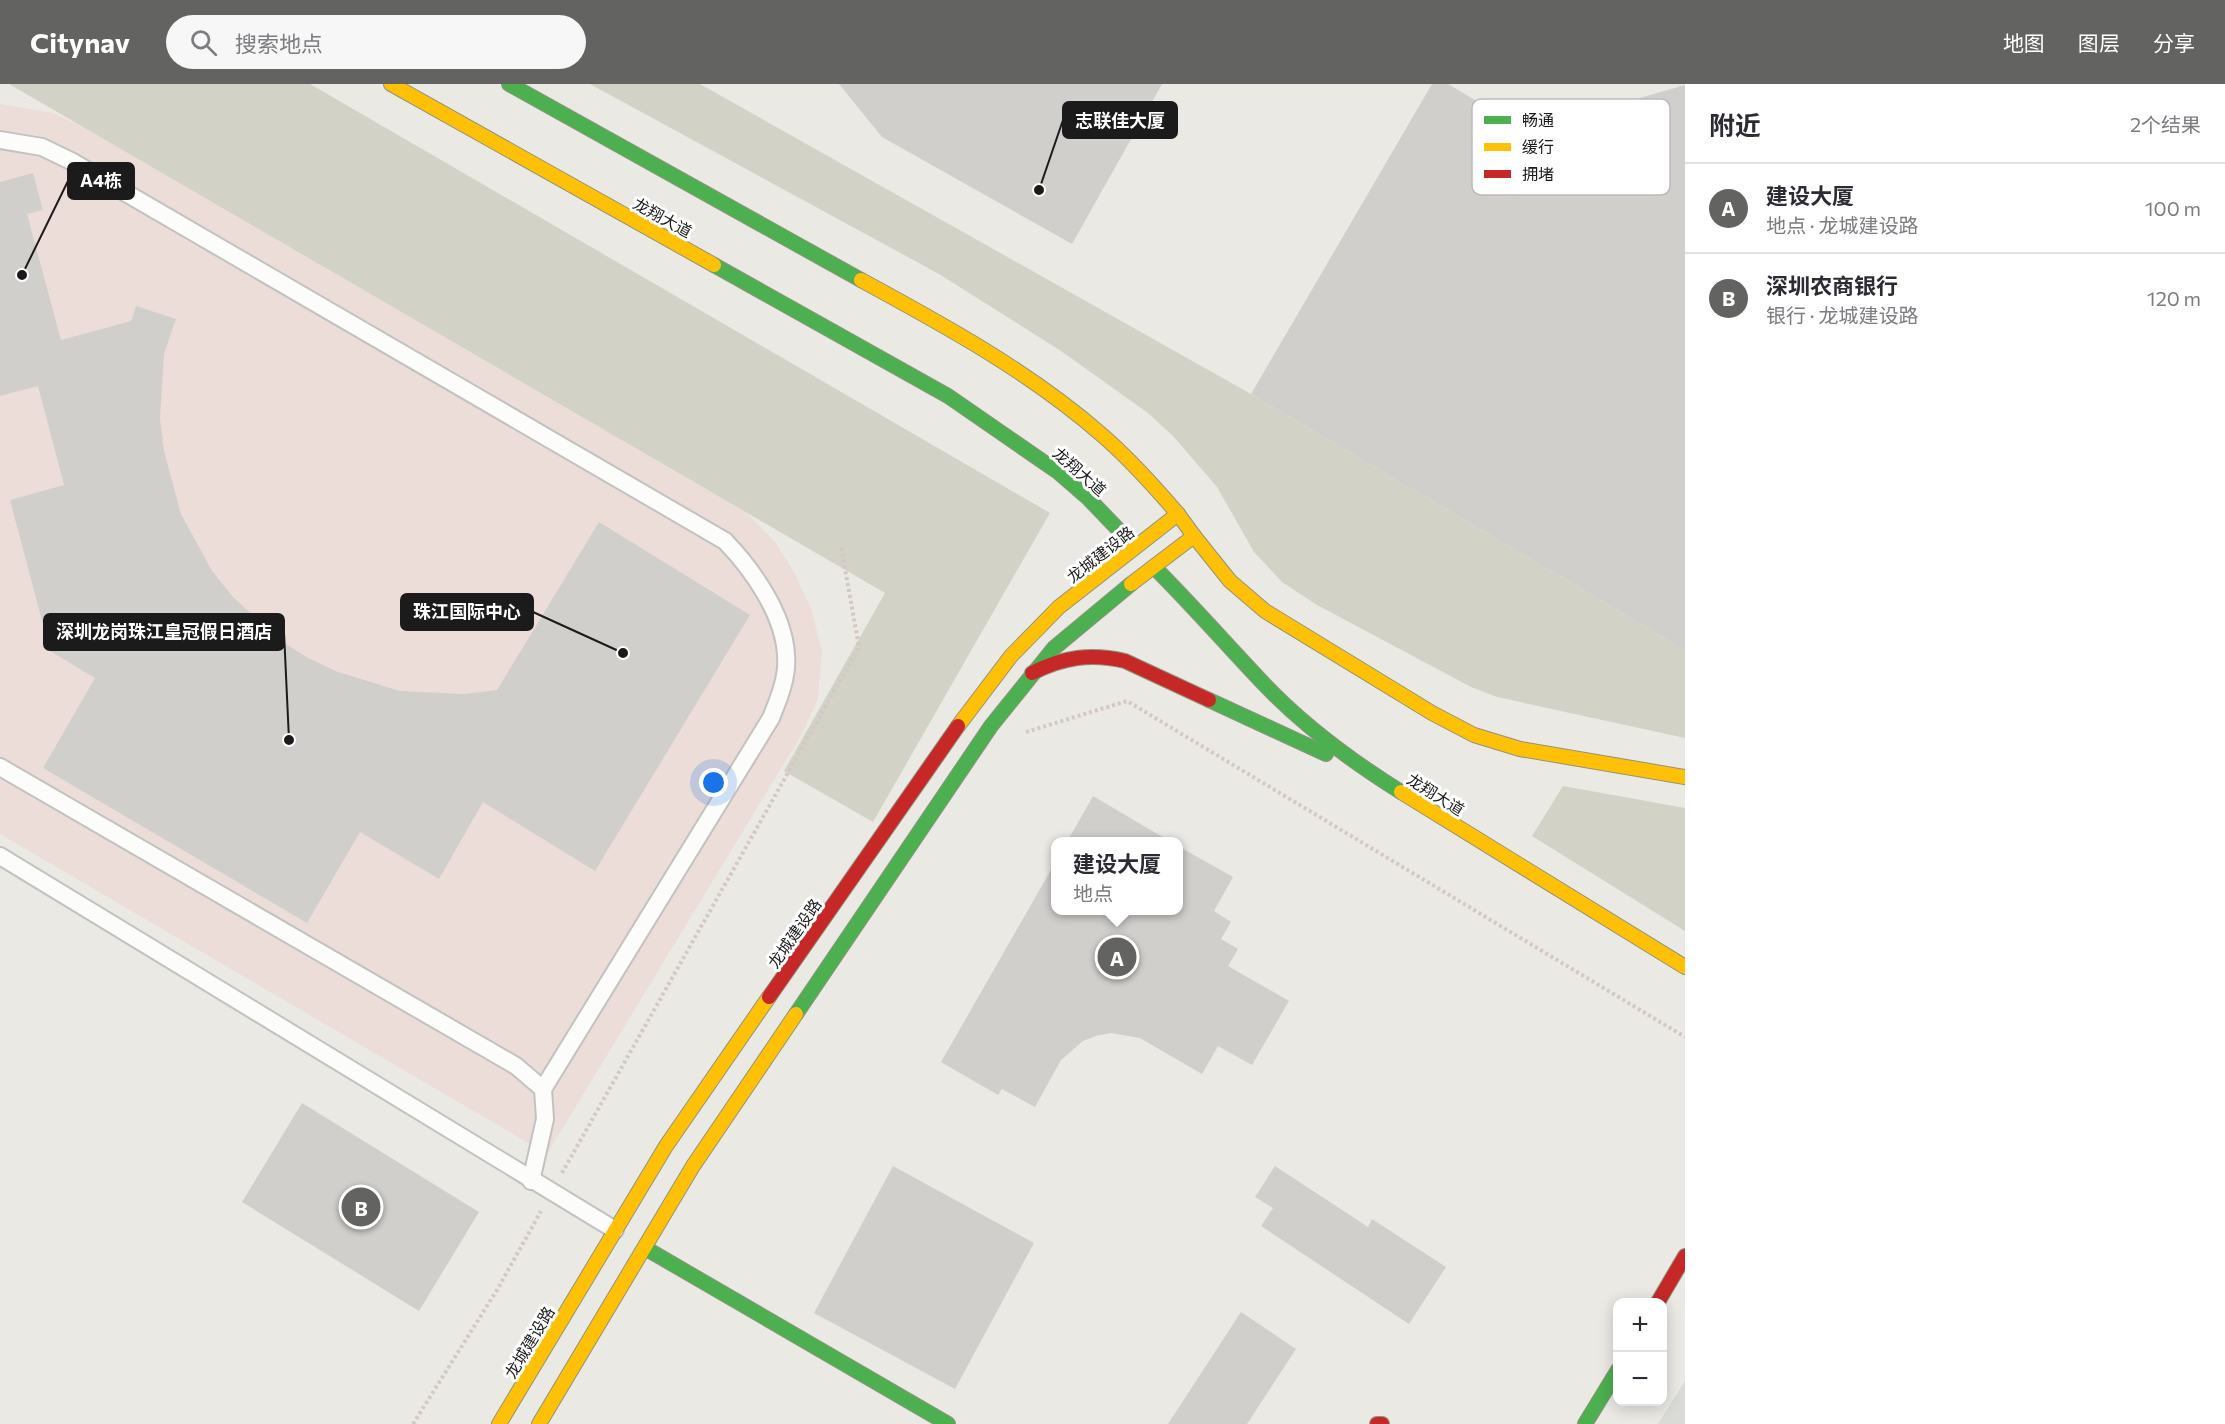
<!DOCTYPE html>
<html lang="zh">
<head>
<meta charset="utf-8">
<style>
  body { margin:0; font-family:Commissioner,"Noto Sans SC",sans-serif; background:#f7f7f7; color:#2b2b33 }
  .controls { position:absolute; right:18px; bottom:18px; display:grid; overflow:hidden; border-radius:12px; box-shadow:0 3px 15px #0003 }
  .controls button { width:54px; height:54px; display:grid; place-items:center; padding:0; border:0; border-bottom:2px solid #e1e1e2; background:#fff; color:#2b2b33; font:30px sans-serif }
  .you { position:absolute; left:714px; top:699px; width:21px; height:21px; margin:-15px; border:4px solid #fff; border-radius:50%; background:#1a73e8; box-shadow:0 0 0 9px #1a73e833 }
  .badge { display:grid; place-items:center; width:39px; height:39px; border-radius:50%; background:#636361; color:#fff; font-size:20px; font-weight:700 }
  .pin { position:absolute; translate:-50% -50%; border:3px solid #fff; box-shadow:0 2px 6px #0006 }
  .popup { position:absolute; left:1051px; top:753px; width:132px; height:78px; box-sizing:border-box; display:grid; place-content:center; border-radius:12px; background:#fff; filter:drop-shadow(0 2px 4px #0005); font-size:20px; white-space:nowrap; color:#7c7c81 }
  .popup b { font-size:22px; color:#2b2b33 }
  .popup::after { content:''; position:absolute; left:50%; top:100%; margin-left:-12px; border:12px solid transparent; border-top-color:#fff }
  .list { margin:0; padding:0; list-style:none }
  h2 { display:flex; justify-content:space-between; align-items:center; height:78px; margin:0; padding:0 24px; font-size:26px }
  h2 small { font-size:20px; font-weight:400; color:#7c7c81 }
  .list li { display:grid; grid-template-columns:39px 1fr auto; gap:18px; align-items:center; box-sizing:border-box; height:90px; padding:0 24px; border-top:2px solid #e1e1e2 }
  .list b { display:block; font-size:22px; white-space:nowrap }
  .list p { margin:0; font-size:20px; white-space:nowrap; color:#7c7c81 }
  .list em { font-size:20px; font-style:normal; color:#7c7c81 }
  .icon { flex:none; width:33px; height:33px; fill:none; stroke:currentColor; stroke-width:2; stroke-linecap:round; stroke-linejoin:round }
  .map { position:relative; flex:none; width:1685px; height:1340px; overflow:hidden }
  header { display:flex; align-items:center; gap:36px; box-sizing:border-box; height:84px; padding:0 30px; background:#636361; color:#fff }
  header strong { font-size:28px }
  nav { display:flex; gap:33px; margin-inline-start:auto; font-size:21px }
  .search { width:420px; height:54px; background:#f7f7f7; display:flex; align-items:center; gap:15px; box-sizing:border-box; padding:0 21px; border-radius:33px; color:#7c7c81; font-size:22px }
  main { display:flex }
  aside { flex:1; background:#fff }
  .map>svg:first-child { display:block }
  .commercial { fill:#ecddd9 }
  .construction { fill:#d2d3c6 }
  .parking { fill:#dadad7 }
  .building { fill:#d1cfcb }
  .lines { fill:none; stroke-linecap:round; stroke-linejoin:round }
  .lane-casing { stroke:#c2c2c0; stroke-width:20 }
  .fast-casing { stroke:#90937d; stroke-width:16 }
  .slow-casing { stroke:#90937d; stroke-width:16 }
  .jam-casing { stroke:#90937d; stroke-width:16 }
  .path { stroke:#d5c8c4; stroke-width:4; stroke-dasharray:3 3; stroke-linecap:butt }
  .lane { stroke:#fcfcfb; stroke-width:16 }
  .fast { stroke:#4caf50; stroke-width:14 }
  .slow { stroke:#ffc107; stroke-width:14 }
  .jam { stroke:#c62828; stroke-width:14 }
  .labels { text-anchor:middle; dominant-baseline:central; stroke-width:6; stroke-linejoin:round; paint-order:stroke }
  .street-label { font-size:16px; fill:#1b1b1b; stroke:#fff }
  .key { fill:#fff; stroke:#bbb; stroke-width:1.5 }
  .key-label { font-size:16px; fill:#1b1b1b }
  .leader { fill:none; stroke:#1b1b1b; stroke-width:2 }
  .callout-dot { fill:#1b1b1b; stroke:#fff; stroke-width:2 }
  .callout { fill:#1b1b1b; stroke:#1b1b1b; stroke-width:2 }
  .callout-label { font-size:18px; text-anchor:middle; font-weight:bold; fill:#fff }
</style>
</head>
<body>
<header>
<strong>Citynav</strong>
<div class="search"><svg class="icon" aria-label="search" viewBox="0 0 24 24"><circle cx="10" cy="10" r="6"/><path d="M15 15l6 6"/></svg>搜索地点</div>
<nav><a>地图</a><a>图层</a><a>分享</a></nav>
</header>
<main>
<div class="map">
<svg width="1685" height="1340" viewBox="0 0 1685 1340">
  <rect width="100%" height="100%" fill="#eae9e4"/>
  <path class="commercial" d="M0 20 53 29 87 45 747 429 776 459 795 490 811 525 822 567 818 614 802 650 547 1070 0 750Z"/>
  <g class="construction">
    <path d="M9 0H310L1050 429 873 738 784 687 885 509Z"/>
    <path d="M590 0H700L1251 310 1685 566V654L1497 613 1471 603 1317 521 1282 498 1254 468 1217 403 1173 352 1148 329 1061 267 939 190Z"/>
    <path d="M1563 702 1685 724V847L1532 752Z"/>
  </g>
  <path class="parking" d="M1685 1297V1340H1658Z"/>
  <g class="building">
    <path d="M839 0H1162L1072 160 882 53Z"/>
    <path d="M1432 0H1448L1566 70 1591 28 1685 1V566L1251 310Z"/>
    <path d="M33 89 43 126 27 130 61 256 131 237 136 222 176 235 164 270 160 335 164 367 181 430 212 487 233 513 281 557 308 574 338 588 400 607 464 610 497 606 599 438 750 531 595 787 483 718 439 795 360 748 307 839 43 684 95 594 50 567 10 416 64 401 38 302 0 312V98Z"/>
    <path d="M1093 712 1171 758H1067Z"/>
    <path d="M1178 762 1233 793 1214 827 1231 838 1221 855 1238 865 1228 882 1289 917 1252 981 1218 962 1202 990 1140 954 1111 949 1096 952 1083 957 1061 976 1035 1023 1002 1005 998 1011 941 978 1056 777V826H1178Z"/>
    <path d="M302 1019 479 1128 419 1227 242 1118Z"/>
    <path d="M893 1082 1034 1159 955 1305 814 1229Z"/>
    <path d="M1275 1082 1368 1143 1372 1135 1446 1183 1409 1240 1261 1142 1273 1124 1255 1113Z"/>
    <path d="M1241 1228 1296 1265 1247 1340H1168Z"/>
  </g>
  <g class="lines">
    <g class="lane-casing">
      <g id="lane">
        <path d="M0 56 42 63 71 77 725 457C752 485 784 530 786 571 788 593 779 614 771 634L543 1005"/>
        <path d="M0 683 516 982 543 1005 545 1035 531 1097"/>
        <path d="M0 772 615 1146"/>
      </g>
    </g>
    <g class="fast-casing">
      <g id="fast">
        <path d="M509 0 861 196"/>
        <path d="M714 181 948 312 1058 388 1088 414 1135 463"/>
        <path d="M1154 483C1192 521 1227 561 1264 600 1303 641 1353 678 1401 708"/>
        <path d="M1209 616 1326 670"/>
        <path d="M796 930 991 642 1054 564 1131 500"/>
        <path d="M645 1164 948 1340"/>
        <path d="M1585 1340 1618 1286"/>
      </g>
    </g>
    <g class="slow-casing">
      <g id="slow">
        <path d="M391 0 714 181"/>
        <path d="M861 196C944 241 1030 288 1102 351 1130 375 1154 402 1178 430"/>
        <path d="M1194 452 1230 497 1265 527 1432 629 1474 651 1520 665 1685 693"/>
        <path d="M958 642 1011 572 1059 523 1178 430 1194 452 1131 500"/>
        <path d="M1401 708 1685 883"/>
        <path d="M499 1340 666 1062 769 913"/>
        <path d="M539 1340 693 1082 796 930"/>
      </g>
    </g>
    <g class="jam-casing">
      <g id="jam">
        <path d="M1032 589C1063 573 1091 569 1125 577L1209 616"/>
        <path d="M769 913 958 642"/>
        <path d="M1658 1218 1685 1172"/>
        <path d="M1377 1340H1382"/>
      </g>
    </g>
    <g class="path">
      <path d="M1026 648 1127 617 1685 953"/>
      <path d="M562 1089 859 563 841 462"/>
      <path d="M413 1340 497 1206 541 1127"/>
    </g>
    <use href="#lane" class="lane"/>
    <use href="#fast" class="fast"/>
    <use href="#slow" class="slow"/>
    <use href="#jam" class="jam"/>
  </g>
  <g class="labels">
    <g class="street-label">
      <text transform="translate(663 133) rotate(29)">龙翔大道</text>
      <text transform="translate(1080 387) rotate(41)">龙翔大道</text>
      <text transform="translate(1100 470) rotate(-38)">龙城建设路</text>
      <text transform="translate(1436 710) rotate(32)">龙翔大道</text>
      <text transform="translate(794 849) rotate(-55)">龙城建设路</text>
      <text transform="translate(529 1258) rotate(-59)">龙城建设路</text>
    </g>
  </g>
  <rect x="1472" y="15" width="198" height="96" rx="9" class="key"/>
  <rect x="1484" y="32" width="27" height="8" fill="#4caf50"/>
  <rect x="1484" y="59" width="27" height="8" fill="#ffc107"/>
  <rect x="1484" y="86" width="27" height="8" fill="#c62828"/>
  <g class="key-label">
    <text x="1522" y="42">畅通</text>
    <text x="1522" y="69">缓行</text>
    <text x="1522" y="96">拥堵</text>
  </g>
  <path class="leader" d="M1039 106L1063 36M22 191L68 97M623 569L533 528M289 656L284 548"/>
  <g class="callout-dot">
    <circle cx="1039" cy="106" r="6"/>
    <circle cx="22" cy="191" r="6"/>
    <circle cx="623" cy="569" r="6"/>
    <circle cx="289" cy="656" r="6"/>
  </g>
  <g class="callout">
    <rect x="1063" y="18" width="114" height="36" rx="6"/>
    <rect x="68" y="79" width="66" height="36" rx="6"/>
    <rect x="401" y="510" width="132" height="36" rx="6"/>
    <rect x="44" y="530" width="240" height="36" rx="6"/>
  </g>
  <g class="callout-label">
    <text x="1120" y="43">志联佳大厦</text>
    <text x="101" y="103">A4栋</text>
    <text x="467" y="534">珠江国际中心</text>
    <text x="164" y="554">深圳龙岗珠江皇冠假日酒店</text>
  </g>
</svg>
<div class="controls">
<button>+</button>
<button>−</button>
</div>
<div class="you"></div>
<div class="pin badge" style="left:1117px;top:873px">A</div>
<div class="popup"><b>建设大厦</b>地点</div>
<div class="pin badge" style="left:361px;top:1123px">B</div>
</div>
<aside>
<h2>附近<small>2个结果</small></h2>
<ul class="list">
<li><span class="badge">A</span><div><b>建设大厦</b><p>地点 · 龙城建设路</p></div><em>100 m</em></li>
<li><span class="badge">B</span><div><b>深圳农商银行</b><p>银行 · 龙城建设路</p></div><em>120 m</em></li>
</ul>
</aside>
</main>
</body>
</html>
